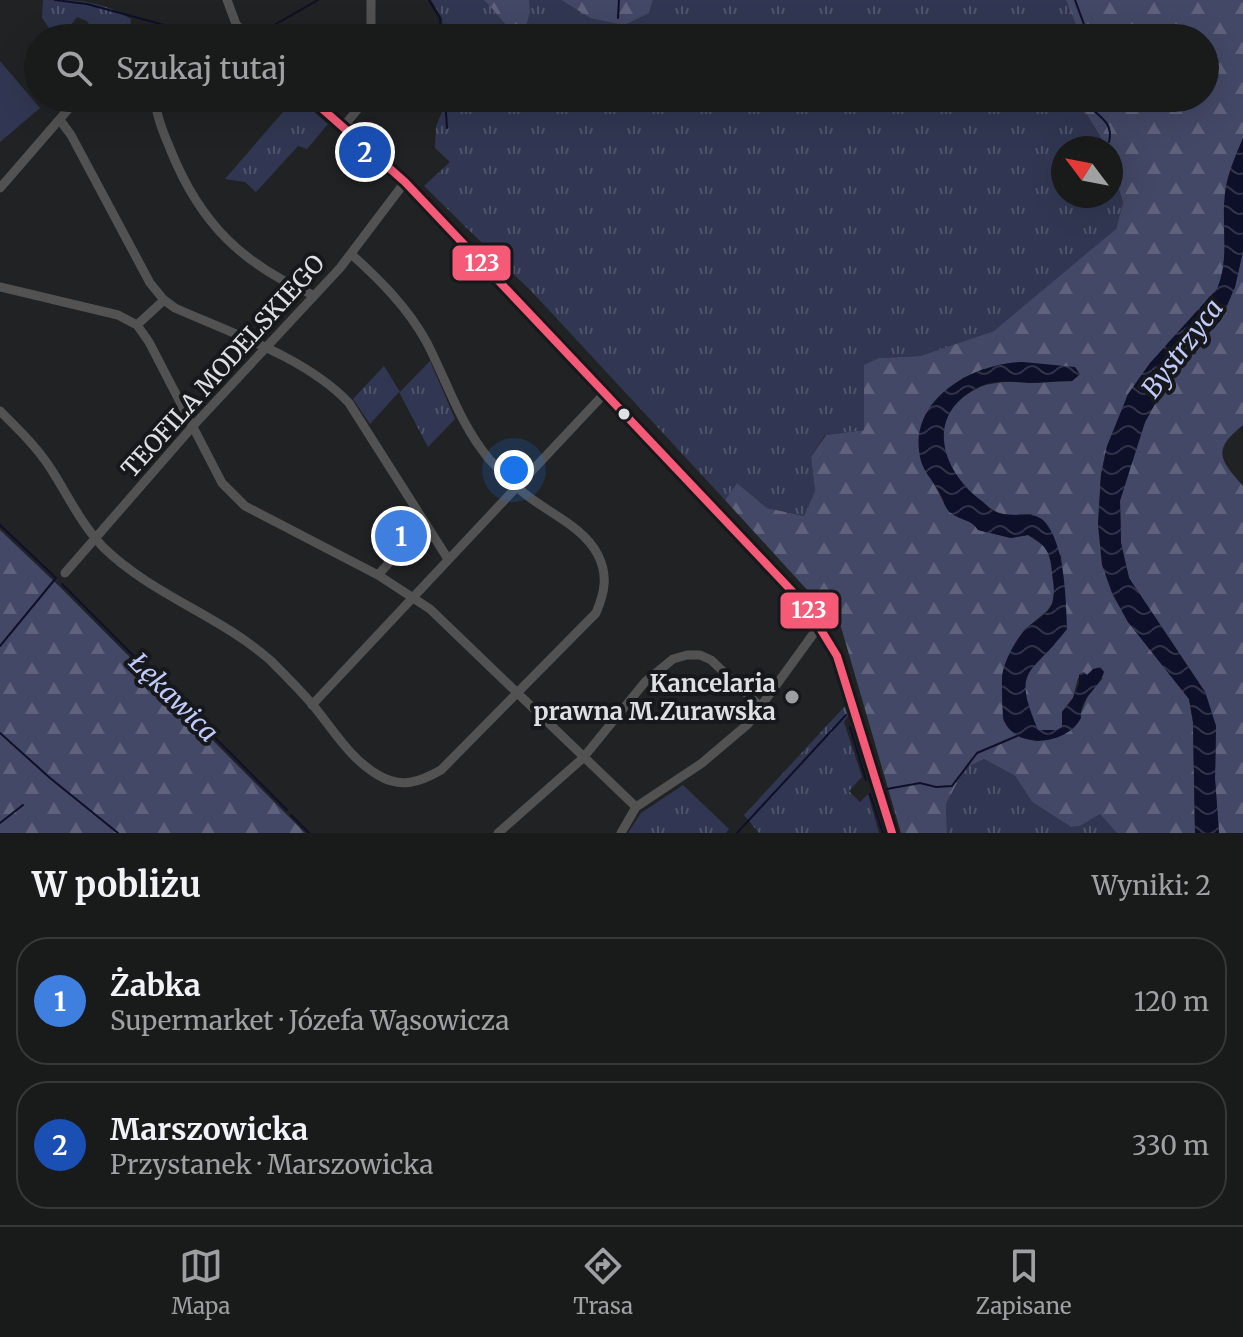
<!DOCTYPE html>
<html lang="pl">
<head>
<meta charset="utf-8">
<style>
  body { margin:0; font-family:Merriweather,serif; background:#262727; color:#f1f3f6 }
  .compass { position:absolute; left:1051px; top:136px; width:72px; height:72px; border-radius:50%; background:#191a1a; box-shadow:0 8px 32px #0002; rotate:302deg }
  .you { position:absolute; left:514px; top:470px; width:28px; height:28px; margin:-20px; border:6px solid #fff; border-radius:50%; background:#1a73e8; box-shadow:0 0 0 12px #1a73e833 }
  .badge { display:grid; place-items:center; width:52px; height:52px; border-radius:50%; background:#9c9e9f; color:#fff; font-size:26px; font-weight:700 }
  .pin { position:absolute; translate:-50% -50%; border:4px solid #fff; box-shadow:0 2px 8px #0006 }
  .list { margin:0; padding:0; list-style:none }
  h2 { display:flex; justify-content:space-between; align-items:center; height:104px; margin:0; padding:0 32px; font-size:34px }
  h2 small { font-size:26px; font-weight:400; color:#9fa1a2 }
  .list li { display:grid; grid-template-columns:52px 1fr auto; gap:24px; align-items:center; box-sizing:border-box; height:128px; margin:0 16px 16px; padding:0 16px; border:2px solid #373839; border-radius:32px }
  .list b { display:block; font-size:30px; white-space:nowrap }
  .list p { margin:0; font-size:26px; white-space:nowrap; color:#9fa1a2 }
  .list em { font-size:26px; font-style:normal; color:#9fa1a2 }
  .icon { flex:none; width:44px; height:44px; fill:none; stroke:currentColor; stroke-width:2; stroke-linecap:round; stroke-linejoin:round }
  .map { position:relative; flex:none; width:1243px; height:833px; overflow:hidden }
  .search { position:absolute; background:#191a1a; box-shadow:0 8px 32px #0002; left:24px; right:24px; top:24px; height:88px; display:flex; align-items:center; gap:20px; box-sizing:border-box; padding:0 28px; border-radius:44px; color:#9fa1a2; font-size:30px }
  .sheet { height:392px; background:#191a1a }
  nav { display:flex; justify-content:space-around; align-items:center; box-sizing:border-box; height:112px; border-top:2px solid #373839; background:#191a1a; font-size:22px; color:#9fa1a2 }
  nav a { display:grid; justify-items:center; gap:4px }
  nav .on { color:#9c9e9f }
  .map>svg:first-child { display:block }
  .grass { fill:url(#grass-tufts) }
  .forest { fill:url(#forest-firs); fill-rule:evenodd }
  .pitch { fill:#313752 }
  .water { fill:url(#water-waves) }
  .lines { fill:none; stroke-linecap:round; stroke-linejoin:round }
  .stream { stroke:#0e1029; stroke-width:2 }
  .minor { stroke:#525253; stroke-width:9 }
  .bus-1-casing { stroke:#17181b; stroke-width:14 }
  .bus-1 { stroke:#f75a77; stroke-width:8 }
  .bus-dot { fill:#dfe0e2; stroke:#17181b; stroke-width:3 }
  .poi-dot { fill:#9c9e9f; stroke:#17181b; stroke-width:3 }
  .labels { text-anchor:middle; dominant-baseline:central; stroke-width:8; stroke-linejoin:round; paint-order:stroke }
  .street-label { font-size:24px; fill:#dfe0e2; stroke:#17181b }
  .poi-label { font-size:24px; font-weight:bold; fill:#dfe0e2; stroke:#17181b; text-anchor:end }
  .water-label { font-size:26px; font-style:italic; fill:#c1cbfb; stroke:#17181b }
  .line-badge { stroke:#17181b; stroke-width:3 }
  .badge-label { font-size:22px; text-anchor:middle; font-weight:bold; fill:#fff }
</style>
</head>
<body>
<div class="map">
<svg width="1243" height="833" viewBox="0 0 1243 833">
  <defs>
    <pattern id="grass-tufts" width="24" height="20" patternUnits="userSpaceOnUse" patternTransform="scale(2)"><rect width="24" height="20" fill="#313752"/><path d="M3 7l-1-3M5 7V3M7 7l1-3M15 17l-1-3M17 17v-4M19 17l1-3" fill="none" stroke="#4e546b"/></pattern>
    <pattern id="forest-firs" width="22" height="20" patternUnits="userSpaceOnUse" patternTransform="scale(2)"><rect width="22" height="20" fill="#434866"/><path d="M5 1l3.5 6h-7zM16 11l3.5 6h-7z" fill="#5e627c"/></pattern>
    <pattern id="water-waves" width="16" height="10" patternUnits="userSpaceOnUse" patternTransform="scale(2)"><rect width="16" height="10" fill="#0e1029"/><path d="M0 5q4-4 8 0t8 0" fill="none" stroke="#313248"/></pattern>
  </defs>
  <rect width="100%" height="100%" fill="#212223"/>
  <g class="grass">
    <path d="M43 0C78 0 100 0 131 19L129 38H98L87 21 77 17 68 29 52 32 42 18Z"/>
    <path d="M431 0H561L590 18 649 13 653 0H1066L1081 38H444L442 18Z"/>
    <path d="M295 98H298L328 124 307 149 298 146 256 192 245 182 225 179Z"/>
    <path d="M448 98H1077L1107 148H1063V196H1111V163L1123 204 1116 229 1058 280 994 331 920 356 879 358 864 430 825 435 811 457 815 491 804 516 767 508 737 483 725 500 534 294 424 186 450 162 435 148 436 126Z"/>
    <path d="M430 361 455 419 428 447 399 392 370 424 353 399 384 366 400 392Z"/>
    <path d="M845 706 848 716 844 722 862 777 849 791 860 802 868 794 879 833H759L744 815Z"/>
    <path d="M984 759 1015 776 1032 802 1071 827 1080 826 1100 813 1117 833H947L946 804 965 768Z"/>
    <path d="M683 785 729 829 726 833H628L641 813Z"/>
  </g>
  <g class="forest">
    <path d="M484 0H529L530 12 523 37C507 31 497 12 484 0Z"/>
    <path d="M561 0H653L649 13 624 25 590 18Z"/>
    <path d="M1066 0H1243V138L1233 164 1224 222 1225 253 1222 277 1217 289 1167 344 1107 446 1101 475 1098 525 1112 593 1128 622 1189 699 1193 722 1195 833H1117L1100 814 1080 826 1071 827 1032 802 1015 776 984 759 965 768 946 804 947 833H901L841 627 725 500 737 483 767 508 804 516 815 491 811 457 826 435 864 430V365L879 358 920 356 994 331 1116 229 1123 203 1111 163V148H1107L1077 98H1205V38H1081ZM983 369 1080 374 1072 381C1048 382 1000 378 980 387 923 414 939 467 980 500 985 503 990 509 995 511 1006 517 1019 515 1031 514L1061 556 1066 611 1054 645 1027 673 1024 686V695L1038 731 1057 730 1062 727V712L1073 698 1078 678 1087 675 1103 678 1088 695 1080 715 1051 739 1037 741 1019 737 1004 720 1002 680 1008 657 1024 630 1047 611 1052 604 1055 585 1053 563 1047 548 1028 535 1011 538 978 530 974 522 949 512 921 460 919 438 944 392 963 378Z"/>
    <path d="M1243 251V425C1212 450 1219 459 1243 486V833H1219L1215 779 1216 726 1205 692 1129 578 1121 543 1120 498 1145 422 1172 373 1199 347 1235 287Z"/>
    <path d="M0 530 59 586 305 833H0Z"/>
  </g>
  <path class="pitch" d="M0 61 40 108 0 142Z"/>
  <g class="water">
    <path d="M1243 138V251L1235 287 1221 320 1172 373 1145 422 1120 501 1121 543 1129 578 1205 692 1216 726 1215 779 1219 833H1195L1193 722 1189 699 1128 622 1112 593 1102 565 1098 525 1101 475 1107 446 1128 394 1150 363 1217 289C1230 258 1221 226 1225 193 1227 174 1236 155 1243 138Z"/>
    <path d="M1023 362 1075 367 1080 374 1072 381C1058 381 1043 383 1029 383 1013 382 997 379 981 386 925 412 939 467 979 499 984 502 988 508 993 511 1010 520 1032 508 1045 522 1065 545 1066 600 1067 629 1031 676 1011 667 1038 730H1057L1062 727V712L1073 698 1079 684V674L1084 672 1087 675 1093 669 1101 667 1104 672C1099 689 1079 698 1081 718 1068 744 1018 751 1004 721 1002 716 1002 685 1002 678 1002 665 1016 638 1026 629 1034 621 1047 616 1052 604 1056 593 1053 584 1052 573 1051 554 1046 544 1028 535L1011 538 978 530C971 518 957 521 948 510 944 506 943 498 940 493 934 482 925 474 921 461 905 401 972 363 1023 362Z"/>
  </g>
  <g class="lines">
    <g class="stream">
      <path d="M55 0 87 4 190 32 231 35"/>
      <path d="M429 0 440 18 441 38"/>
      <path d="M1075 0 1089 38"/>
      <path d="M618 18 619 0"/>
      <path d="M255 36 318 0"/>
      <path d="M445 98 447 128"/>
      <path d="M1082 98C1093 115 1115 119 1109 142"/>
      <path d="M627 424 641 439"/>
      <path d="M646 444 714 517"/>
      <path d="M719 522 783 589"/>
      <path d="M0 525 56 578 0 646"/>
      <path d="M62 584 287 810"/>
      <path d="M788 595 811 624"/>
      <path d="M850 727 866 780"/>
      <path d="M0 733 50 778 118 833"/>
      <path d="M887 789 920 783 936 787 952 786 977 753 1017 736"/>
      <path d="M870 794 883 833"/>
      <path d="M291 815 309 833"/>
      <path d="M0 823 23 805"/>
      <path d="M737 833 846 715"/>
    </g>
    <g class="minor">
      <path d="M227 0 236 24 247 38"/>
      <path d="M371 38V0"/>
      <path d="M155 98C156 116 164 134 171 151 200 223 242 264 313 295"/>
      <path d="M310 98 405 182 807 607 837 656 892 833"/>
      <path d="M60 120 71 135 150 283 164 300 175 308C231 333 307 358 349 403L448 559"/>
      <path d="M343 127 367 98"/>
      <path d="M0 188 78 98"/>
      <path d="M0 287 118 315 137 325 149 342 222 483 245 506 378 575 430 609 636 807"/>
      <path d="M137 325 164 300"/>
      <path d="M0 411C17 428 36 446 49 466 67 493 80 523 103 547 152 595 219 615 270 660 284 674 299 689 312 704 333 729 349 758 378 775 401 789 420 782 441 770L596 613C605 592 608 575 598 555 583 526 548 513 524 493 512 483 499 470 489 459 459 423 447 381 426 341 407 307 380 280 351 254"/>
      <path d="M65 573 193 426 340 268 405 182"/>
      <path d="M378 575 425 523"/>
      <path d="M312 705 605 393"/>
      <path d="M498 833 583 758 645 682 673 659 687 655H700L711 660 761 707"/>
      <path d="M621 833 636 807 702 763 748 724 814 633 822 629"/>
    </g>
    <g class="bus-1-casing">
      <path id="bus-1" d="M310 98 405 182 807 607 837 656 892 833"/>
    </g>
    <use href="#bus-1" class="bus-1"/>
  </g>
  <circle class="bus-dot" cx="624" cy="414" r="7"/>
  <circle class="poi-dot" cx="792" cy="697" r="8"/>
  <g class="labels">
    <g class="street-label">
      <text transform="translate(223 366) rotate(-48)">TEOFILA MODELSKIEGO</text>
    </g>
    <g class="poi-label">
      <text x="776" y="683">Kancelaria<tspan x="776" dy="28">prawna M.Zurawska</tspan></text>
    </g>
    <g class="water-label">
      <text transform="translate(1182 348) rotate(-53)">Bystrzyca</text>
      <text transform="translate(174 697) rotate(45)">Łękawica</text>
    </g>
  </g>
  <g class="line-badge">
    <rect x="451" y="244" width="61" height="38" rx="8" fill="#f75a77"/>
    <rect x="779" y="591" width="61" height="39" rx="8" fill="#f75a77"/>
  </g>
  <g class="badge-label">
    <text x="482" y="271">123</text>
    <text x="809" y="618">123</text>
  </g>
</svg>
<svg class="compass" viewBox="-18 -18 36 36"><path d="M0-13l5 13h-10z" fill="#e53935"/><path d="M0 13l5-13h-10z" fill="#9fa1a2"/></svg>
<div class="you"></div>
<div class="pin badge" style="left:401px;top:536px;background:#3f7fe0">1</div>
<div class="pin badge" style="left:365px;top:152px;background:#1a4fb4">2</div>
<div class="search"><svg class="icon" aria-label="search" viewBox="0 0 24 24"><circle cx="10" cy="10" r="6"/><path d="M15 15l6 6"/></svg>Szukaj tutaj</div>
</div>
<section class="sheet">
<h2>W pobliżu<small>Wyniki: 2</small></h2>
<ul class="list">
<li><span class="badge" style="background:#3f7fe0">1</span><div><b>Żabka</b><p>Supermarket · Józefa Wąsowicza</p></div><em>120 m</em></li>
<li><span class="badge" style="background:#1a4fb4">2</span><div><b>Marszowicka</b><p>Przystanek · Marszowicka</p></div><em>330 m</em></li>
</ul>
</section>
<nav>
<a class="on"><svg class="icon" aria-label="map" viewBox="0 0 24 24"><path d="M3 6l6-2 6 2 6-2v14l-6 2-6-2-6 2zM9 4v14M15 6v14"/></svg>Mapa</a>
<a><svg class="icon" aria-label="directions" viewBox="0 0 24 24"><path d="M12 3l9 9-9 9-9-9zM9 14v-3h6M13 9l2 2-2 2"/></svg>Trasa</a>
<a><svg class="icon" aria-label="saved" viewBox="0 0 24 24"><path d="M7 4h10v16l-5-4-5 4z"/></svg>Zapisane</a>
</nav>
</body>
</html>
